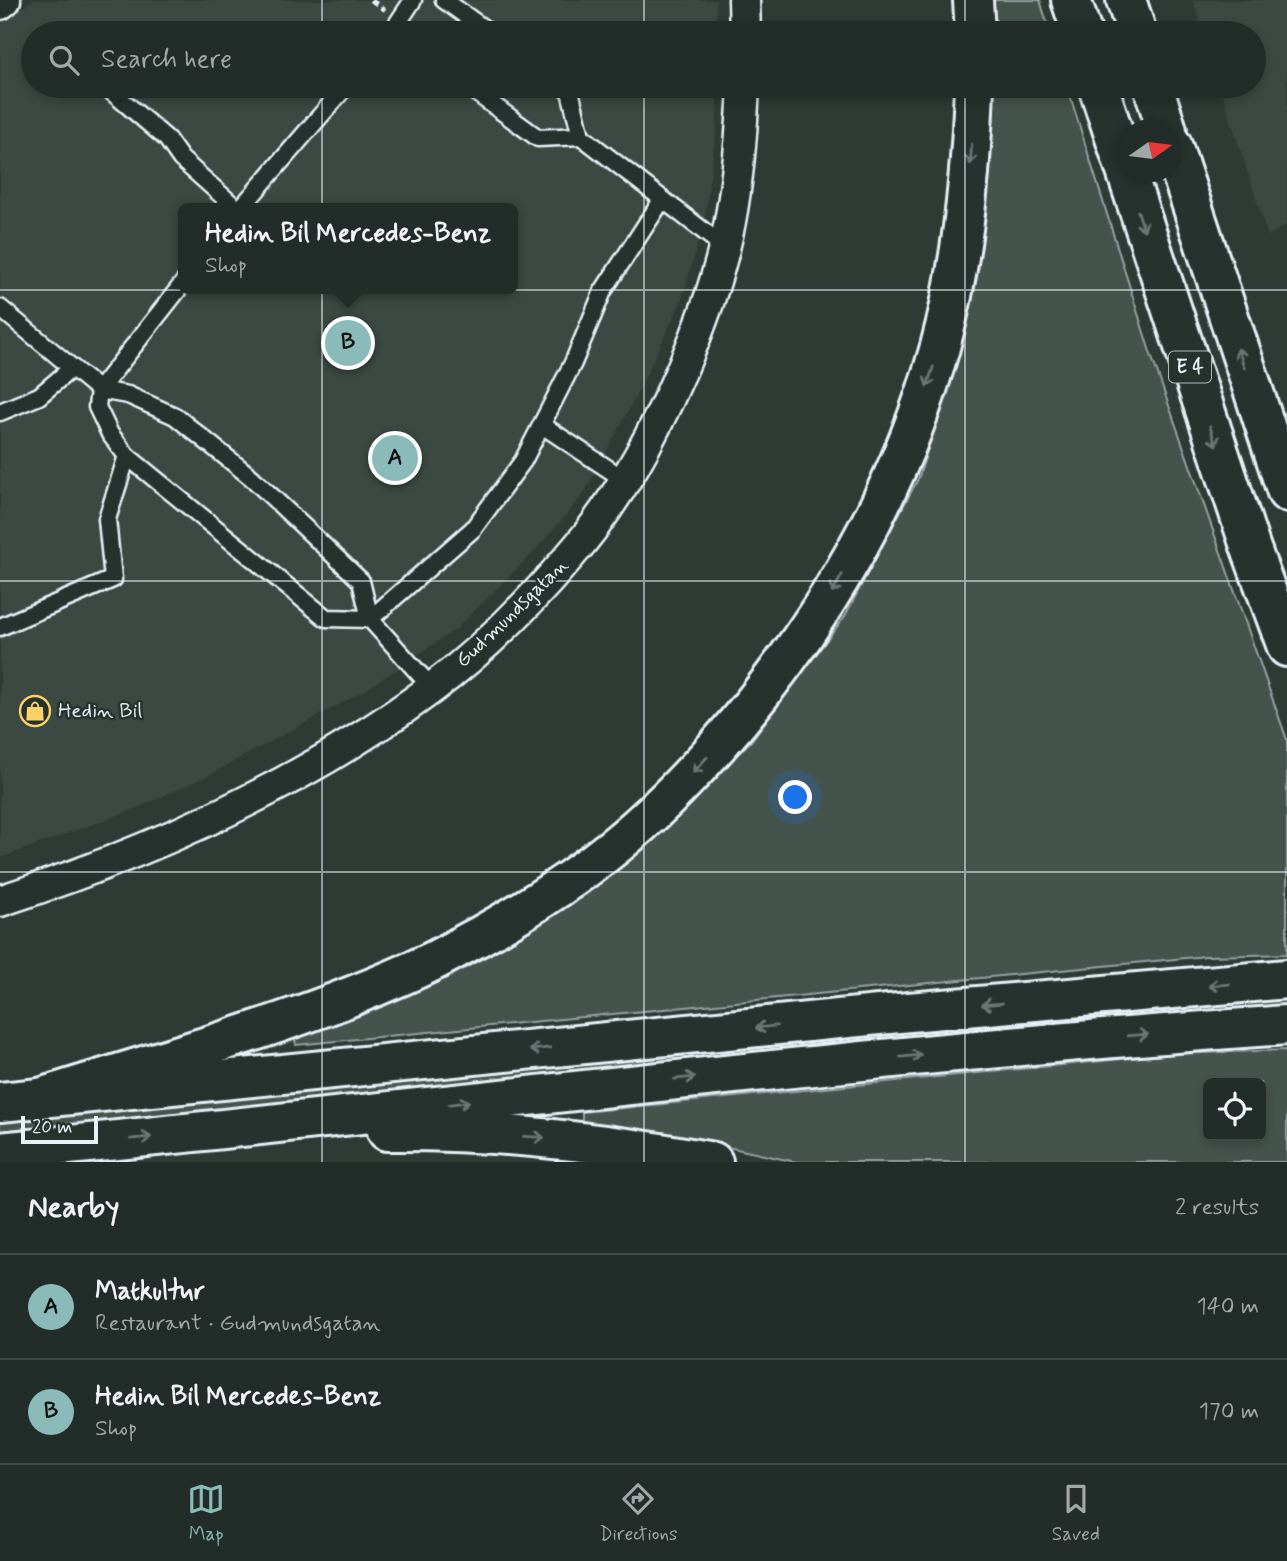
<!DOCTYPE html>
<html lang="en">
<head>
<meta charset="utf-8">
<style>
  body { margin:0; font-family:Mynerve,sans-serif; background:#2e3834; color:#f1f3f6 }
  .controls { position:absolute; right:21px; bottom:21px; display:grid; overflow:hidden; border-radius:10px; box-shadow:0 4px 10px #0003 }
  .controls button { width:63px; height:63px; display:grid; place-items:center; padding:0; border:0; border-bottom:2px solid #3f4845; background:#222c28; color:#f1f3f6; font:35px sans-serif }
  .compass { position:absolute; left:1119px; top:119px; width:63px; height:63px; border-radius:50%; background:#222c28; box-shadow:0 4px 10px #0003; rotate:76deg }
  .scale { position:absolute; left:21px; bottom:18px; width:77px; box-sizing:border-box; padding-left:7px; border:4px solid #e8f1f8; border-top:0; font-size:19px; line-height:24px; white-space:nowrap; color:#e8f1f8; -webkit-text-stroke:5px #26332d; paint-order:stroke }
  .you { position:absolute; left:796px; top:798px; width:24px; height:24px; margin:-18px; border:5px solid #fff; border-radius:50%; background:#1a73e8; box-shadow:0 0 0 10px #1a73e833 }
  .badge { display:grid; place-items:center; width:46px; height:46px; border-radius:50%; background:#8bbbb9; color:#111; font-size:23px; font-weight:700 }
  .pin { position:absolute; translate:-50% -50%; border:4px solid #fff; box-shadow:0 2px 7px #0006 }
  .popup { position:absolute; left:178px; top:203px; width:340px; height:91px; box-sizing:border-box; display:grid; place-content:center; border-radius:10px; background:#222c28; filter:drop-shadow(0 2px 5px #0005); font-size:23px; white-space:nowrap; color:#a2a7a8 }
  .popup b { font-size:26px; color:#f1f3f6 }
  .popup::after { content:''; position:absolute; left:50%; top:100%; margin-left:-14px; border:14px solid transparent; border-top-color:#222c28 }
  .list { margin:0; padding:0; list-style:none }
  h2 { display:flex; justify-content:space-between; align-items:center; height:91px; margin:0; padding:0 28px; font-size:30px }
  h2 small { font-size:23px; font-weight:400; color:#a2a7a8 }
  .list li { display:grid; grid-template-columns:46px 1fr auto; gap:21px; align-items:center; box-sizing:border-box; height:105px; padding:0 28px; border-top:2px solid #3f4845 }
  .list b { display:block; font-size:26px; white-space:nowrap }
  .list p { margin:0; font-size:23px; white-space:nowrap; color:#a2a7a8 }
  .list em { font-size:23px; font-style:normal; color:#a2a7a8 }
  .icon { flex:none; width:38px; height:38px; fill:none; stroke:currentColor; stroke-width:2; stroke-linecap:round; stroke-linejoin:round }
  .map { position:relative; flex:none; width:1287px; height:1162px; overflow:hidden }
  .search { position:absolute; background:#222c28; box-shadow:0 4px 10px #0003; left:21px; right:21px; top:21px; height:77px; display:flex; align-items:center; gap:18px; box-sizing:border-box; padding:0 24px; border-radius:38px; color:#a2a7a8; font-size:26px }
  .sheet { height:301px; background:#222c28 }
  nav { display:flex; justify-content:space-around; align-items:center; box-sizing:border-box; height:98px; border-top:2px solid #3f4845; background:#222c28; font-size:19px; color:#a2a7a8 }
  nav a { display:grid; justify-items:center; gap:4px }
  nav .on { color:#8bbbb9 }
  .map>svg:first-child { display:block }
  .built { fill:#3b4843; fill-rule:evenodd }
  .green { fill:#45524e; stroke:#96a2a3; stroke-width:2; fill-rule:evenodd }
  .lines { fill:none; stroke-linecap:round; stroke-linejoin:round }
  .service-casing { stroke:#e8f1f8; stroke-width:21 }
  .minor-casing { stroke:#e8f1f8; stroke-width:35 }
  .motorway-casing { stroke:#e8f1f8; stroke-width:44 }
  .path { stroke:#e8f1f8; stroke-width:4.5; stroke-dasharray:7 5; stroke-linecap:butt }
  .service { stroke:#26332d; stroke-width:16 }
  .minor { stroke:#26332d; stroke-width:30 }
  .motorway { stroke:#26332d; stroke-width:38 }
  .oneway { stroke:#6a7674 }
  .grid { fill:none; stroke:#e8f1f8; stroke-width:2; stroke-opacity:0.55 }
  .labels { text-anchor:middle; dominant-baseline:central; stroke-width:5; stroke-linejoin:round; paint-order:stroke }
  .shield { fill:#26332d; stroke:#aeb8bb; stroke-width:2 }
  .shield-label { font-size:19px; font-weight:bold; fill:#e8f1f8 }
  .street-label { font-size:21px; fill:#e8f1f8; stroke:#26332d }
  .poi-label { font-size:21px; fill:#e8f1f8; stroke:#26332d; text-anchor:start }
</style>
</head>
<body>
<div class="map">
<svg width="1287" height="1162" viewBox="0 0 1287 1162">
  <rect width="100%" height="100%" fill="#2e3b35"/>
  <filter id="ink" filterUnits="userSpaceOnUse"><feTurbulence type="fractalNoise" baseFrequency=".0143" numOctaves="2"/><feDisplacementMap in="SourceGraphic" scale="14" xChannelSelector="R" yChannelSelector="G"/><feConvolveMatrix kernelMatrix="1 2 1 2 8 2 1 2 1" color-interpolation-filters="sRGB"/></filter>
  <g filter="url(#ink)">
    <g class="built">
      <path d="M33 0H716V33H33V86H717V125L705 217 681 302 634 400 583 495 533 553 456 629 364 691 209 775 135 809 0 858V24ZM184 208H512V289H184Z"/>
      <path d="M1193 0H1287V224L1268 236 1220 86H1254V33H1204Z"/>
    </g>
    <g class="green">
      <path d="M994 0H1040L1050 33H994Z"/>
      <path d="M992 86H1067L1150 352 1287 740V954L1206 956 296 1045 294 1034 410 990 527 932 640 850 751 741 845 616 918 479 959 356 978 262 990 159Z"/>
      <path d="M1287 999V1011L692 1064 0 1131V1119L689 1055 1174 1005Z"/>
      <path d="M1287 1050V1162H796L673 1135 582 1124V1112L1172 1054ZM1208 1083H1261V1136H1208Z"/>
    </g>
    <g class="lines">
      <g class="service-casing">
        <g id="service">
          <path d="M444 0 490 33"/>
          <path d="M397 33 393 30 413 0"/>
          <path d="M105 86 167 139 181 159 236 208"/>
          <path d="M467 86 538 138 581 136"/>
          <path d="M563 86 570 91 581 136 723 246"/>
          <path d="M241 208 346 86"/>
          <path d="M184 282 99 390 97 407 110 434 127 456 326 618 370 619 473 529 523 461 573 363 603 291 662 200"/>
          <path d="M0 308 99 390 128 395 175 416 251 477 361 581 370 619 432 688"/>
          <path d="M0 412 39 396 72 368"/>
          <path d="M542 425 625 480"/>
          <path d="M0 627 113 579 107 519 127 456"/>
        </g>
      </g>
      <g class="minor-casing">
        <g id="minor">
          <path d="M744 0 745 33"/>
          <path d="M0 4 5 0"/>
          <path d="M0 901C151 852 303 784 431 689 482 651 528 605 569 557 618 502 653 436 682 369 704 319 723 265 732 210 739 169 742 127 744 86"/>
        </g>
      </g>
      <g class="motorway-casing">
        <g id="motorway">
          <path d="M973 0 975 33"/>
          <path d="M1071 0 1082 33"/>
          <path d="M1126 0 1137 33"/>
          <path d="M1098 86 1250 546 1287 647"/>
          <path d="M1153 86 1167 130"/>
          <path d="M1172 145 1287 492"/>
          <path d="M40 1098C169 1057 302 1022 425 965 443 957 460 946 478 937 526 910 573 880 616 845 653 815 687 780 718 745 820 629 898 496 940 347 963 262 971 173 974 86"/>
          <path d="M0 1102 909 1012 1287 979"/>
          <path d="M387 1131C497 1130 605 1142 713 1162"/>
          <path d="M0 1152C429 1110 857 1054 1287 1025"/>
        </g>
      </g>
      <path class="path" d="M371 0 385 10"/>
      <use href="#service" class="service"/>
      <use href="#minor" class="minor"/>
      <use href="#motorway" class="motorway"/>
    </g>
    <defs><path id="oneway-shaft" d="M-6 0H5M1.5-3L5.5 0L1.5 3" fill="none" stroke-width="1.6" stroke-linecap="round" stroke-linejoin="round" transform="scale(1.75)"/></defs>
    <g class="oneway">
      <use href="#oneway-shaft" transform="translate(971 154) rotate(94)"/>
      <use href="#oneway-shaft" transform="translate(1141 221) rotate(72)"/>
      <use href="#oneway-shaft" transform="translate(1241 358) rotate(-108)"/>
      <use href="#oneway-shaft" transform="translate(930 377) rotate(108)"/>
      <use href="#oneway-shaft" transform="translate(1213 436) rotate(72)"/>
      <use href="#oneway-shaft" transform="translate(837 584) rotate(119)"/>
      <use href="#oneway-shaft" transform="translate(700 765) rotate(132)"/>
      <use href="#oneway-shaft" transform="translate(1219 985) rotate(175)"/>
      <use href="#oneway-shaft" transform="translate(992 1004) rotate(175)"/>
      <use href="#oneway-shaft" transform="translate(766 1027) rotate(174)"/>
      <use href="#oneway-shaft" transform="translate(1138 1035) rotate(-4)"/>
      <use href="#oneway-shaft" transform="translate(540 1049) rotate(174)"/>
      <use href="#oneway-shaft" transform="translate(911 1056) rotate(-6)"/>
      <use href="#oneway-shaft" transform="translate(685 1078) rotate(-6)"/>
      <use href="#oneway-shaft" transform="translate(459 1103) rotate(-7)"/>
      <use href="#oneway-shaft" transform="translate(534 1137) rotate(3)"/>
      <use href="#oneway-shaft" transform="translate(141 1138) rotate(-6)"/>
    </g>
  </g>
  <path class="grid" d="M322 0V33M644 0V33M965 0V33M322 86V1162M644 86V1162M965 86V1162M0 290H1287M0 581H1287M0 872H1287"/>
  <defs>
    <g id="shop-ring" transform="scale(1.575)"><circle r="9.5" fill="#26332d" stroke="#ffd166" stroke-width="1.5"/><path d="M-5-2.5h2.3a2.7 3.5 0 0 1 5.4 0H5L5.5 6h-11ZM-1.5-2.5h3a1.5 2.3 0 0 0-3 0Z" fill="#ffd166"/></g>
  </defs>
  <g fill-rule="evenodd">
    <use href="#shop-ring" x="35" y="711"/>
  </g>
  <g class="labels">
    <rect class="shield" x="1169" y="351.5" width="42" height="31" rx="5"/>
    <g class="shield-label">
      <text x="1190" y="367">E 4</text>
    </g>
    <g class="street-label">
      <text transform="translate(512 613) rotate(-44)">Gudmundsgatan</text>
    </g>
    <g class="poi-label">
      <text x="58" y="711">Hedin Bil</text>
    </g>
  </g>
</svg>
<div class="controls">
<button><svg class="icon" aria-label="locate" viewBox="0 0 24 24"><circle cx="12" cy="12" r="6"/><path d="M12 2v4M12 18v4M2 12h4M18 12h4"/></svg></button>
</div>
<svg class="compass" viewBox="-18 -18 36 36"><path d="M0-13l5 13h-10z" fill="#e53935"/><path d="M0 13l5-13h-10z" fill="#a2a7a8"/></svg>
<div class="scale">20 m</div>
<div class="you"></div>
<div class="pin badge" style="left:395px;top:458px">A</div>
<div class="pin badge" style="left:348px;top:343px">B</div>
<div class="popup"><b>Hedin Bil Mercedes-Benz</b>Shop</div>
<div class="search"><svg class="icon" aria-label="search" viewBox="0 0 24 24"><circle cx="10" cy="10" r="6"/><path d="M15 15l6 6"/></svg>Search here</div>
</div>
<section class="sheet">
<h2>Nearby<small>2 results</small></h2>
<ul class="list">
<li><span class="badge">A</span><div><b>Matkultur</b><p>Restaurant · Gudmundsgatan</p></div><em>140 m</em></li>
<li><span class="badge">B</span><div><b>Hedin Bil Mercedes-Benz</b><p>Shop</p></div><em>170 m</em></li>
</ul>
</section>
<nav>
<a class="on"><svg class="icon" aria-label="map" viewBox="0 0 24 24"><path d="M3 6l6-2 6 2 6-2v14l-6 2-6-2-6 2zM9 4v14M15 6v14"/></svg>Map</a>
<a><svg class="icon" aria-label="directions" viewBox="0 0 24 24"><path d="M12 3l9 9-9 9-9-9zM9 14v-3h6M13 9l2 2-2 2"/></svg>Directions</a>
<a><svg class="icon" aria-label="saved" viewBox="0 0 24 24"><path d="M7 4h10v16l-5-4-5 4z"/></svg>Saved</a>
</nav>
</body>
</html>
